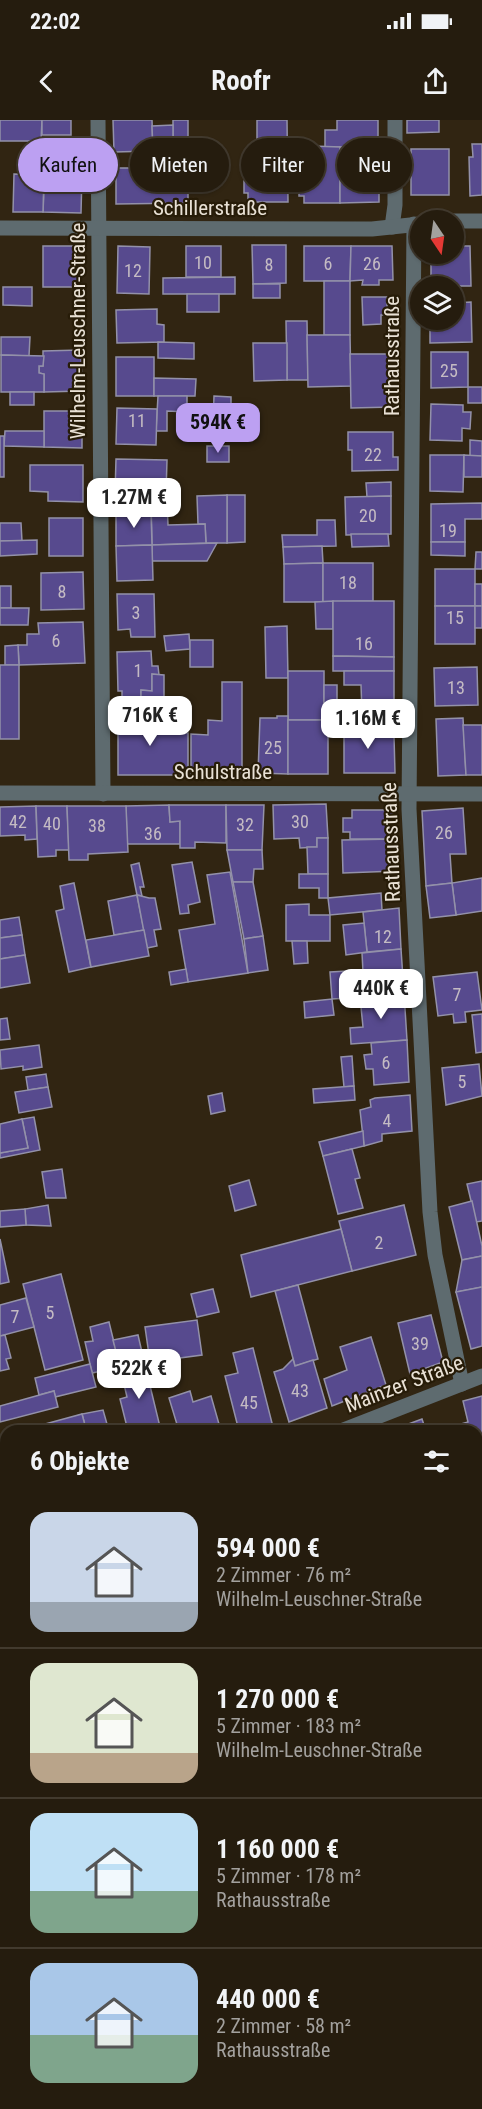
<!DOCTYPE html>
<html lang="de">
<meta charset="utf-8">
<style>
:root{--surface:#251c0e;--page:#2d2517;--text:#f1f3f6;--muted:#a3a19e;--line:#423a2e;--accent:#bca0f2}
body{margin:0;font-family:"Roboto Condensed",sans-serif;background:var(--page);color:var(--text);height:100vh;display:flex;flex-direction:column;font-size:22px;white-space:nowrap}
*{box-sizing:border-box;margin:0}
p{font-size:20px;color:var(--muted)}
.icon{flex:none;width:33px;height:33px;fill:none;stroke:currentColor;stroke-width:2;stroke-linecap:round;stroke-linejoin:round}
.map{position:relative;flex:1;overflow:hidden}
.drawer{position:absolute;left:0px;top:1305px;width:483px;height:684px;display:flex;flex-direction:column;background:var(--surface);border-radius:18px 18px 0 0;box-shadow:0 2px 4px #0004,0 0 0 2px var(--line)}
.drawer>*{flex:none}
.guide{position:absolute;left:18px;top:18px;width:447px;height:54px;display:flex;gap:12px}
.needle{width:39px;rotate:167deg}
.controls{position:absolute;left:410px;top:90px;display:grid;gap:12px}
.controls a{display:grid;place-items:center;width:54px;height:54px;border-radius:50%;background:var(--surface);box-shadow:0 2px 4px #0004,0 0 0 2px var(--line);font-size:30px}
.price{position:absolute;translate:-50% -51px;padding:0 14px;border-radius:12px;background:#fff;color:#222;font-size:20px;line-height:39px;filter:drop-shadow(0 2px 3px #0008)}
.price::after{content:'';position:absolute;left:50%;top:36px;width:18px;height:14px;margin-left:-9px;background:inherit;clip-path:polygon(0 0,100% 0,50% 100%)}
.price.active{background:var(--accent);color:#111}
ul{padding:0;list-style:none}
li{display:flex;align-items:center;gap:18px;height:150px;padding:0 30px}
li+li{border-top:2px solid var(--line)}
li span{display:grid;place-items:center;flex:none;width:168px;height:120px;border-radius:18px;color:#555}
li>.icon{margin-inline-start:auto}
span .icon{width:72px;height:72px;fill:#fffc;stroke-width:1}
li b{font-size:26px}
h2{display:flex;justify-content:space-between;align-items:center;height:72px;padding:0 30px;font-size:26px}
.tag{padding:0 21px;border-radius:27px;background:var(--surface);box-shadow:0 2px 4px #0004,0 0 0 2px var(--line);font-size:21px;line-height:54px}
.tag.active{background:var(--accent);color:#111}
.status{display:flex;justify-content:space-between;align-items:center;height:42px;padding:0 30px;background:var(--surface);direction:ltr}
.status svg{height:16px;fill:currentColor}
header{display:flex;justify-content:space-between;align-items:center;height:78px;padding:0 30px;background:var(--surface);font-size:27px;font-weight:700}
.map>svg:first-child{display:block}
</style>
<div class="status"><b>22:02</b><svg viewBox="0 0 49 12"><path d="M0 12V9h3v3zM5 12V6h3v6zM10 12V3h3v9zM15 12V0h3v12zM26 1h20v11H26zM47 4h2v5h-2z"/></svg></div>
<header><svg class="icon" aria-label="back" viewBox="0 0 24 24"><path d="M15 5l-7 7 7 7"/></svg>Roofr<svg class="icon" aria-label="share" viewBox="0 0 24 24"><path d="M12 15V3M7 8l5-5 5 5M5 13v7h14v-7"/></svg></header>
<div class="map">
<svg width="482" height="1989" viewBox="0 0 482 1989">
<rect width="100%" height="100%" fill="#312512"/>
<g fill="#574a8e" stroke="#9391a9" stroke-width="1.5">
<path d="M0,0h42l-1,21h-41z"/>
<rect x="42" y="0" width="29" height="15"/>
<path d="M113,0h39l1,31 -39,1z"/>
<rect x="173" y="0" width="15" height="32"/>
<path d="M257,0h30l1,82h-40v-9h-4v-12h4v-23l3,-5 6,-3z"/>
<path d="M337,0h41v27h-53v-17h12z"/>
<path d="M407,0h32v12l-32,1z"/>
<path d="M173,5v27l-20,-1 -1,-25z"/>
<path d="M472,24h10v51l-12,1 -1,-39h4z"/>
<path d="M312,26l28,1v56h-36v-7h-5v-17h7v-11h6z"/>
<path d="M411,29h38v46h-38v-19h-6v-21h6z"/>
<path d="M340,41h28v8l11,-1v34l-39,1z"/>
<path d="M45,47l24,1v7h13l-1,38 -38,-1z"/>
<path d="M116,48h49v18h23v17l-72,1z"/>
<path d="M14,54l30,1 -1,37h-30z"/>
<path d="M252,125h34v38l-33,1z"/>
<rect x="43" y="126" width="38" height="41"/>
<path d="M118,126l32,1 -1,47 -32,-1z"/>
<rect x="186" y="126" width="35" height="31"/>
<path d="M304,126h47l-1,35h-46z"/>
<path d="M351,126h41l1,34h-14v5h-17l1,-5 -13,1z"/>
<path d="M453,126h17l1,40h-40v-32h22z"/>
<path d="M235,157v17h-72v-16z"/>
<rect x="324" y="161" width="26" height="54"/>
<rect x="253" y="164" width="27" height="14"/>
<path d="M3,167h29v19l-29,-1z"/>
<rect x="187" y="174" width="32" height="18"/>
<path d="M362,177h25v18h-6v9l-18,1z"/>
<path d="M471,182l1,40 -42,1v-23h23v-17z"/>
<path d="M157,189v15l7,1v17l-47,1 -1,-33z"/>
<path d="M286,201h21l1,59h-21z"/>
<path d="M307,215h43l1,51 -43,1z"/>
<path d="M1,217h29l-1,19 -28,-1z"/>
<path d="M158,222l36,1v16l-36,-1z"/>
<path d="M253,223h34v37l-33,1z"/>
<path d="M81,230l1,41 -38,1v-18l-5,-1v-7h4v-15z"/>
<path d="M431,232h37v35l-37,1z"/>
<path d="M350,234h42l1,53 -42,1z"/>
<path d="M1,235l43,1 -1,10h-4v7l5,1v18h-43z"/>
<rect x="116" y="237" width="38" height="39"/>
<path d="M154,258l42,1 -1,17h-41z"/>
<rect x="468" y="267" width="14" height="16"/>
<rect x="10" y="272" width="24" height="13"/>
<path d="M158,276h29v16l-20,-1v20h-11z"/>
<path d="M214,276l17,1v27l-18,-1z"/>
<path d="M431,284l32,1v7h8l-1,17 -8,-1v13l-32,-1z"/>
<path d="M117,288l40,1 -1,36 -40,-1z"/>
<path d="M44,291h38v37l-38,-1z"/>
<path d="M5,311h39v16l-40,-1z"/>
<path d="M348,312h45v25h5v13l-46,1v-21h-4z"/>
<rect x="0" y="316" width="4" height="41"/>
<path d="M470,320l12,1v15h-12z"/>
<rect x="207" y="326" width="22" height="16"/>
<path d="M430,335h34l-1,37 -33,-1z"/>
<path d="M464,335l18,1v21h-18z"/>
<path d="M116,339l51,1 -1,34 -51,-1z"/>
<path d="M30,345h53v37l-35,-1v-9l-18,-1z"/>
<path d="M391,362v14l-24,1 -1,-14z"/>
<path d="M227,375h18v47l-18,1z"/>
<path d="M227,375v48h-21l-1,-19h-7l-1,-28z"/>
<path d="M391,376v38l-45,1 -1,-38z"/>
<path d="M151,380h16l1,25 37,-1 1,19 -54,2z"/>
<path d="M482,383v16h-17v23h-34v-38z"/>
<path d="M116,391l35,1 1,33 -36,1z"/>
<rect x="49" y="398" width="34" height="38"/>
<path d="M317,400h18l1,26 -53,1 -1,-12h35z"/>
<path d="M0,403h21l1,18h-22z"/>
<path d="M351,414h37l1,12 -37,1z"/>
<path d="M37,420v14l-37,2v-15z"/>
<path d="M431,422h34v14l-34,-1z"/>
<path d="M217,423l-10,18h-55v-16z"/>
<path d="M152,425l1,35 -36,1 -1,-35z"/>
<path d="M322,426l1,17 -39,1 -1,-17z"/>
<path d="M476,432h6v17h-7z"/>
<path d="M323,443v39h-39v-38z"/>
<path d="M323,443h50v38l-50,1z"/>
<rect x="435" y="449" width="40" height="37"/>
<path d="M83,452l1,37 -43,1v-37z"/>
<rect x="475" y="464" width="7" height="22"/>
<rect x="0" y="466" width="11" height="22"/>
<path d="M117,474h37l1,43h-24l-1,-8 -12,1z"/>
<path d="M333,481v28h-17l-1,-27z"/>
<path d="M333,481h61v56l-61,-1z"/>
<rect x="435" y="486" width="40" height="38"/>
<rect x="475" y="486" width="7" height="22"/>
<path d="M0,488h29l-1,17h-28z"/>
<path d="M83,502l2,41 -66,2 -1,-20h9v-11h12l-1,-11z"/>
<path d="M287,506l1,52h-22l-1,-51z"/>
<path d="M189,514l1,15 -24,2 -2,-15z"/>
<rect x="190" y="520" width="23" height="27"/>
<path d="M18,525l1,20h-14v-19z"/>
<path d="M151,531l1,15h6l1,9 -7,-1v17l-11,-1v7h-19v-6h-4l-1,-39z"/>
<path d="M333,536l61,1v14h-61z"/>
<rect x="0" y="545" width="19" height="74"/>
<path d="M477,547l1,38 -43,1 -1,-38z"/>
<rect x="288" y="551" width="36" height="49"/>
<path d="M344,551h50v65h-24v-24h-8l-1,-27h-17z"/>
<path d="M152,554l12,1v38h-9v12h-7v-28h-7v-7l11,1z"/>
<path d="M222,562h20v92h-51v-40l17,1v-15l14,1z"/>
<rect x="324" y="565" width="13" height="26"/>
<path d="M141,577h7v14l-23,-1v-7h15z"/>
<path d="M125,590l23,1v14h32v8h8v42h-70v-64z"/>
<path d="M362,592h8v24h24l1,37h-51v-35z"/>
<path d="M277,596h11v58l-30,-1 2,-55h17z"/>
<path d="M463,598l3,57 -28,1 -2,-57z"/>
<rect x="288" y="600" width="40" height="54"/>
<path d="M463,605h19v50h-16z"/>
<path d="M326,684l2,34h-11v9l-17,1 -1,-10 -25,1 -1,-34z"/>
<path d="M169,685l1,17 10,-1v23h-53l-1,-38z"/>
<path d="M169,685h57v38l-31,-1v6h-15v-27l-10,1z"/>
<path d="M226,685h38l-2,45h-35z"/>
<path d="M36,686l1,33 -12,1v-5l-25,1v-29z"/>
<path d="M36,686h31l2,44h-13v6l-18,1z"/>
<path d="M67,686h59l2,46 -40,2v6h-19z"/>
<path d="M463,688l3,46h-16l2,29 -26,3 -4,-75z"/>
<path d="M352,690h41l2,29h-45v-7h-7v-14h9z"/>
<path d="M317,718h11v36h-20l-1,-27h10z"/>
<path d="M395,719l2,32 -54,2 -1,-33z"/>
<path d="M227,730h35l1,19h-9l-1,13h-20z"/>
<path d="M192,742l8,40 -12,3 1,8 -9,1 -8,-49z"/>
<path d="M139,743l5,24h-4l2,9 -5,-1 -6,-30z"/>
<path d="M230,752l18,101 -60,9 -9,-52 36,-6 -8,-49z"/>
<path d="M299,754h29v24h-9v-10h-20z"/>
<path d="M482,758v33l-26,4 -4,-32z"/>
<path d="M233,762h20l10,54 -19,3z"/>
<path d="M74,763l17,84 -22,5 -13,-61 8,-2 -4,-23z"/>
<path d="M452,763l4,32 -26,3 -4,-32z"/>
<path d="M381,773l1,17 -52,5 -2,-17z"/>
<path d="M137,775l7,35 -30,5 -6,-34z"/>
<path d="M137,775l12,3h6l6,31 -7,1 3,16 -10,2z"/>
<path d="M309,784v11h21v26h-44v-36z"/>
<path d="M399,788l2,41 -34,3 -4,-40z"/>
<path d="M19,797l3,18 -22,3v-18z"/>
<path d="M364,803l3,29 -21,3 -3,-30z"/>
<path d="M144,810l5,26 -58,11 -5,-27z"/>
<path d="M22,815l3,20 -25,4v-21z"/>
<path d="M263,816l5,34 -20,3 -4,-34z"/>
<path d="M292,821h15l1,22 -14,1z"/>
<path d="M401,829l3,44 -44,4 -2,-25h5l-1,-19z"/>
<path d="M25,835l5,28 -30,5v-29z"/>
<path d="M186,849l2,13 -17,3 -2,-13z"/>
<path d="M347,851l2,27 -17,1 -2,-27z"/>
<path d="M477,852l5,38 -17,2 1,10 -12,1 -1,-9 -15,2 -5,-39z"/>
<path d="M404,873l3,47 -56,4 -1,-16 13,-1 -3,-30z"/>
<path d="M332,879l2,16 -29,3 -1,-16z"/>
<path d="M482,894v38l-6,1 -4,-38z"/>
<path d="M7,898l3,21 -10,1v-21z"/>
<path d="M407,920l2,42 -35,3 -1,-16h-7l-2,-14 8,-1 -1,-11z"/>
<path d="M39,925l3,22 -19,3v-4l-22,3 -1,-19z"/>
<path d="M352,936l2,30 -10,1 -3,-30z"/>
<path d="M479,944l3,32 -36,9 -4,-37z"/>
<path d="M46,954l2,13 -20,3 -2,-13z"/>
<path d="M354,966l1,14 -41,3 -1,-14z"/>
<path d="M48,967l4,20 -33,6 -4,-21z"/>
<path d="M222,973l3,18 -14,3 -3,-18z"/>
<path d="M410,975l2,36 -30,3v7l-18,5 -4,-36 11,-3 -1,-7 5,-2z"/>
<path d="M34,997l6,33 -40,8v-5l28,-5 -6,-29z"/>
<path d="M22,999l6,29 -28,5v-29z"/>
<path d="M363,1011l1,15 -41,10 -4,-14z"/>
<path d="M352,1029l8,29 -5,1 8,29 -25,6 -15,-58z"/>
<path d="M62,1049l4,29h-20l-4,-26z"/>
<path d="M249,1060l7,25 -21,6 -6,-25z"/>
<path d="M482,1061v40l-6,1 -9,-38z"/>
<path d="M472,1081l10,45v10l-20,4 -13,-53z"/>
<path d="M48,1085l3,21 -25,-1 -1,-16z"/>
<path d="M404,1085l12,50 -64,16 -13,-50z"/>
<path d="M25,1089l1,16 -26,2v-16z"/>
<path d="M341,1109l11,42 -101,26 -10,-42z"/>
<path d="M0,1119l9,43 -9,2z"/>
<path d="M482,1136v31l-26,5 6,-32z"/>
<path d="M61,1154l22,86 -38,10 -22,-86z"/>
<path d="M298,1165l20,74 -23,7 -20,-75z"/>
<path d="M482,1167v59l-11,3 -15,-57z"/>
<path d="M213,1169l6,23 -22,5 -6,-23z"/>
<path d="M26,1178l8,29 -34,9v-31z"/>
<path d="M431,1195l12,47 -33,12 -12,-51z"/>
<path d="M197,1200l5,35 -52,7 -5,-35z"/>
<path d="M109,1202l11,45 -28,6 -7,-31 8,-1 -3,-14z"/>
<path d="M5,1215l6,23 -5,1 3,10 -9,2v-35z"/>
<path d="M138,1215l6,26 -24,6 -7,-27z"/>
<path d="M371,1217l15,48 -54,21 -8,-27 23,-9 -7,-23z"/>
<path d="M253,1228l20,79 -11,4h-23l-14,-55 13,-3 -5,-20z"/>
<path d="M293,1239l2,7 18,-6 14,48 -38,14 -15,-50 9,-3z"/>
<path d="M144,1241l17,70h-33l-8,-32 7,-2 -7,-30z"/>
<path d="M90,1244l6,23 -41,10 -1,-6 -15,4 -4,-17z"/>
<path d="M54,1271l4,16 -58,15v-16z"/>
<path d="M190,1271l3,11 18,-6 10,35h-42l-10,-33z"/>
<path d="M482,1276v41l-5,2v-8h-14l-2,-7 7,-2 -5,-21z"/>
<path d="M103,1290l6,21h-30l7,-2 -4,-15z"/>
<path d="M82,1294l4,15 -9,2h-42l-1,-4z"/>
<path d="M422,1299l4,12h-33l-1,-1z"/>
<path d="M477,1427l5,22v26l-5,2z"/>
<path d="M482,1497v54h-5v-53z"/>
<path d="M477,1681l5,15v19l-5,2z"/>
<path d="M482,1715v56l-5,1v-55z"/>
<path d="M478,1800h4v40l-1,-10h-4z"/>
<path d="M482,1871v58h-1l-4,-12v-44z"/>
<path d="M52,1983h31l2,6h-43l-1,-4z"/>
<path d="M343,1983h67l2,6h-67z"/>
</g>
<g fill="none" stroke-linecap="round" stroke-linejoin="round">
<path stroke="#5e6b6f" stroke-width="14" d="M439,1983l1,6"/>
<g stroke="#5e6b6f" stroke-width="15">
<path d="M98,0l5,674"/>
<path d="M453,101h29"/>
<path d="M414,104l-5,585 21,403 5,43 27,129"/>
<path d="M392,107l3,-22v-85"/>
<path d="M0,108l372,1 48,-5"/>
<path d="M0,673l482,1"/>
<path d="M341,1311l141,-55"/>
<path d="M0,1439l6,-2"/>
<path d="M0,1574l6,27"/>
<path d="M0,1836h6"/>
<path d="M477,1857l5,1"/>
<path d="M96,1983l1,6"/>
</g>
</g>
<g text-anchor="middle" dominant-baseline="central" stroke-width="4.5" stroke-linejoin="round" paint-order="stroke">
<g font-size="18" fill="#c4bbc3">
<text x="203" y="142">10</text>
<text x="328" y="143">6</text>
<text x="372" y="143">26</text>
<text x="269" y="144">8</text>
<text x="133" y="150">12</text>
<text x="449" y="250">25</text>
<text x="137" y="300">11</text>
<text x="373" y="334">22</text>
<text x="368" y="395">20</text>
<text x="448" y="410">19</text>
<text x="348" y="462">18</text>
<text x="62" y="471">8</text>
<text x="136" y="492">3</text>
<text x="455" y="497">15</text>
<text x="56" y="520">6</text>
<text x="364" y="523">16</text>
<text x="138" y="550">1</text>
<text x="456" y="567">13</text>
<text x="273" y="627">25</text>
<text x="18" y="701">42</text>
<text x="300" y="701">30</text>
<text x="52" y="703">40</text>
<text x="245" y="704">32</text>
<text x="97" y="705">38</text>
<text x="444" y="712">26</text>
<text x="153" y="713">36</text>
<text x="383" y="816">12</text>
<text x="457" y="874">7</text>
<text x="386" y="942">6</text>
<text x="462" y="961">5</text>
<text x="387" y="1000">4</text>
<text x="379" y="1122">2</text>
<text x="50" y="1192">5</text>
<text x="15" y="1196">7</text>
<text x="420" y="1223">39</text>
<text x="300" y="1270">43</text>
<text x="249" y="1282">45</text>
</g>
<g font-size="21" fill="#e9e1d5" stroke="#271c08">
<text x="210" y="88">Schillerstraße</text>
<text transform="translate(78 211) rotate(-90)">Wilhelm-Leuschner-Straße</text>
<text transform="translate(392 236) rotate(-90)">Rathausstraße</text>
<text x="223" y="652">Schulstraße</text>
<text transform="translate(391 722) rotate(-92)">Rathausstraße</text>
<text transform="translate(404 1264) rotate(-21)">Mainzer Straße</text>
</g>
</g>
</svg>
<div class="controls">
<a><svg class="needle" viewBox="-14 -14 28 28"><path d="M0-13l5 13h-10z" fill="#e53935"/><path d="M0 13l5-13h-10z" fill="#a3a19e"/></svg></a>
<a><svg class="icon" aria-label="layers" viewBox="0 0 24 24"><path d="M12 4l9 5-9 5-9-5zM3 14l9 5 9-5"/></svg></a>
</div>
<b class="price active" style="left:218px;top:334px">594K €</b>
<b class="price" style="left:134px;top:409px">1.27M €</b>
<b class="price" style="left:150px;top:627px">716K €</b>
<b class="price" style="left:368px;top:630px">1.16M €</b>
<b class="price" style="left:381px;top:900px">440K €</b>
<b class="price" style="left:139px;top:1280px">522K €</b>
<div class="guide">
<a class="tag active">Kaufen</a>
<a class="tag">Mieten</a>
<a class="tag">Filter</a>
<a class="tag">Neu</a>
</div>
<section class="drawer">
<h2>6 Objekte<svg class="icon" aria-label="filters" viewBox="0 0 24 24"><path d="M4 7h16M4 17h16"/><circle cx="9" cy="7" r="2"/><circle cx="15" cy="17" r="2"/></svg></h2>
<ul>
<li><span style="background:linear-gradient(#c9d6e8 75%,#9aa5b1 0)"><svg class="icon" aria-label="home" viewBox="0 0 24 24"><path d="M3 11l9-7 9 7M6 9v11h12V9"/></svg></span><div><b>594 000 €</b><p>2 Zimmer · 76 m²</p><p>Wilhelm-Leuschner-Straße</p></div></li>
<li><span style="background:linear-gradient(#dfe7d0 75%,#b9a48a 0)"><svg class="icon" aria-label="home" viewBox="0 0 24 24"><path d="M3 11l9-7 9 7M6 9v11h12V9"/></svg></span><div><b>1 270 000 €</b><p>5 Zimmer · 183 m²</p><p>Wilhelm-Leuschner-Straße</p></div></li>
<li><span style="background:linear-gradient(#bfe0f5 65%,#7fa58c 0)"><svg class="icon" aria-label="home" viewBox="0 0 24 24"><path d="M3 11l9-7 9 7M6 9v11h12V9"/></svg></span><div><b>1 160 000 €</b><p>5 Zimmer · 178 m²</p><p>Rathausstraße</p></div></li>
<li><span style="background:linear-gradient(#a9c7e8 60%,#7fa58c 0)"><svg class="icon" aria-label="home" viewBox="0 0 24 24"><path d="M3 11l9-7 9 7M6 9v11h12V9"/></svg></span><div><b>440 000 €</b><p>2 Zimmer · 58 m²</p><p>Rathausstraße</p></div></li>
</ul>
</section>
</div>
